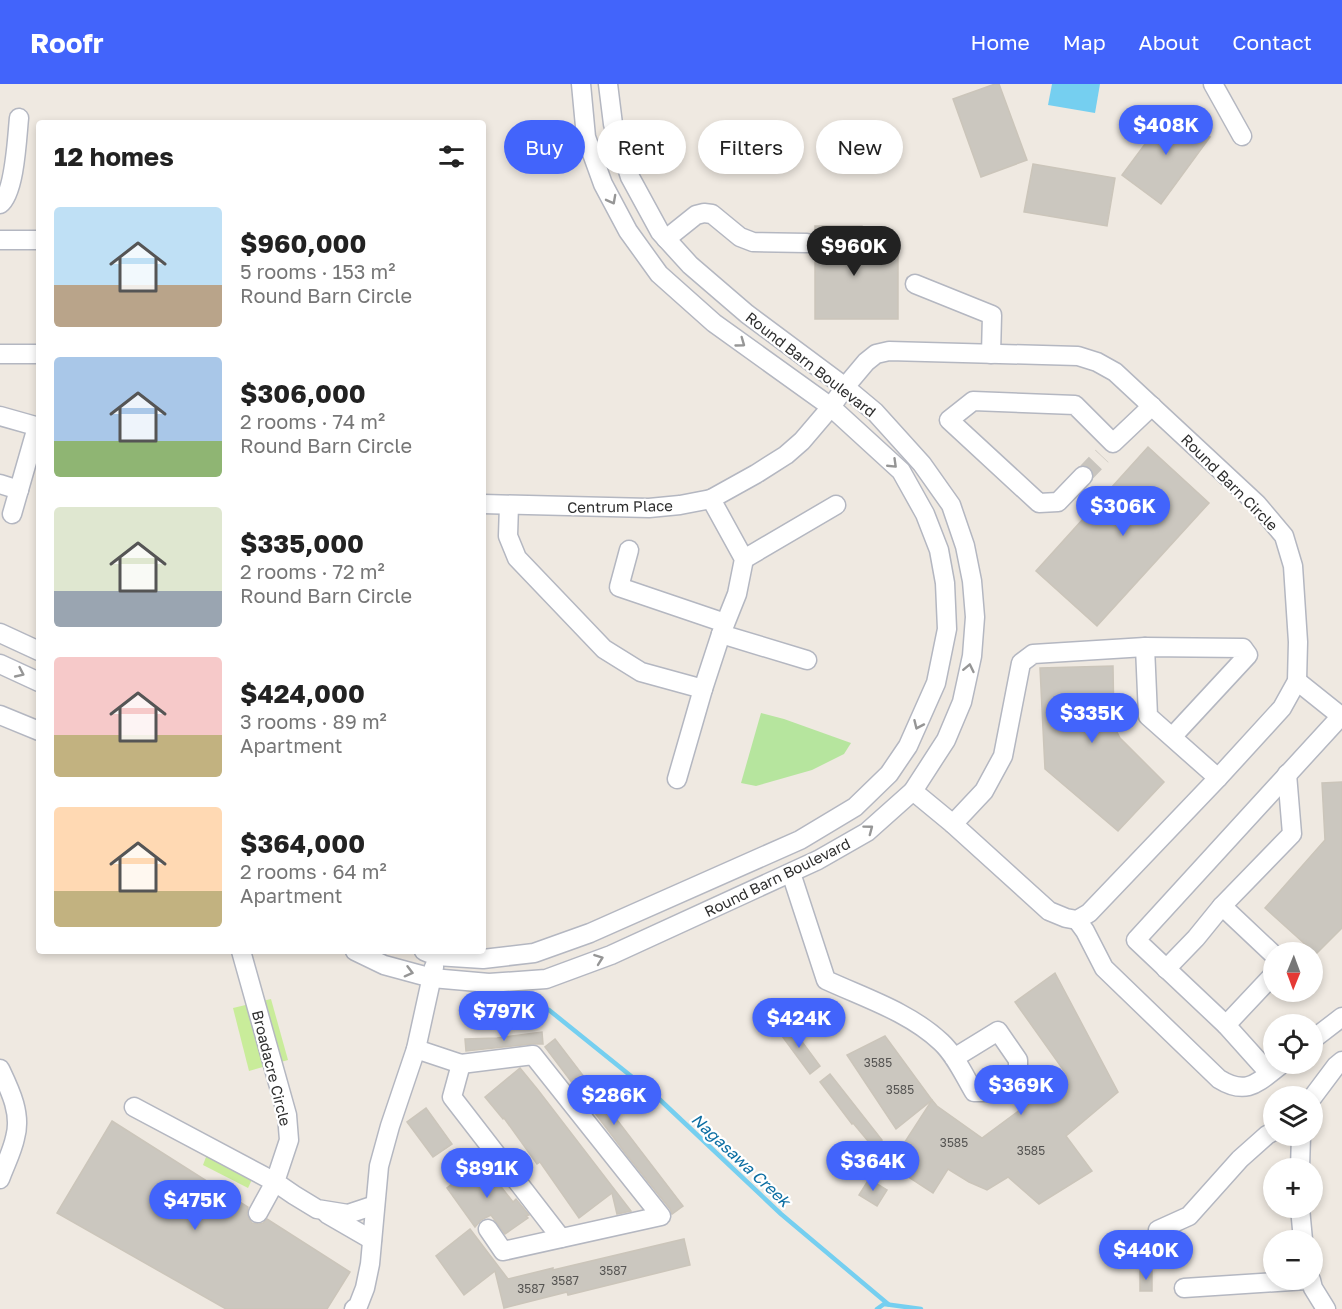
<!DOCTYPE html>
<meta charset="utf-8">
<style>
:root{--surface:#fff;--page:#f2f2f2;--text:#222;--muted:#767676;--accent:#4264fb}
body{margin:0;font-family:"Golos Text",sans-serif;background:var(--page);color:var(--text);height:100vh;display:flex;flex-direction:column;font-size:22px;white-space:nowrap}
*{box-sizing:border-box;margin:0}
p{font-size:20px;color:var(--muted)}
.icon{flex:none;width:33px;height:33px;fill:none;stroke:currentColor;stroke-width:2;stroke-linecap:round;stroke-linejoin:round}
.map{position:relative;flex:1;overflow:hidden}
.panel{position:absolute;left:36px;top:36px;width:450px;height:834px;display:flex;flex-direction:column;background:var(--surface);border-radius:6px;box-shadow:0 3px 9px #0003}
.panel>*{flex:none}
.top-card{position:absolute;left:504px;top:36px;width:570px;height:54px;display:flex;gap:12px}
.needle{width:39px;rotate:181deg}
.fabs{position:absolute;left:1263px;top:858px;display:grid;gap:12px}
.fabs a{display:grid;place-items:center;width:60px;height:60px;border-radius:50%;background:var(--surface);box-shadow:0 3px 9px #0003;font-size:30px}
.price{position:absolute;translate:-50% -51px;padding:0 14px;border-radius:21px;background:var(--accent);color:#fff;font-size:20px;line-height:39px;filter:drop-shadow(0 2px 3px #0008)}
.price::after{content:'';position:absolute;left:50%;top:36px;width:18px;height:14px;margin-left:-9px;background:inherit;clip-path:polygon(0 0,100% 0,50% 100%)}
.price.on{background:#222;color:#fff}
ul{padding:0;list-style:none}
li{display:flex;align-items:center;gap:18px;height:150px;padding:0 18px}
li span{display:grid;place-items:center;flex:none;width:168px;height:120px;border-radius:6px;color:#555}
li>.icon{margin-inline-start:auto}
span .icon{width:72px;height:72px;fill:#fffc;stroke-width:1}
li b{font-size:26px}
h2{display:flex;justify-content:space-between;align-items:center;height:72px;padding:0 18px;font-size:26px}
.chip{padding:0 21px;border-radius:27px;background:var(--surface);box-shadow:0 3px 9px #0003;font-size:21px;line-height:54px}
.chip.on{background:var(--accent);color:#fff}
header{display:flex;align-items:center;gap:36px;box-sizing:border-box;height:84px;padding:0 30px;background:var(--accent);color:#fff}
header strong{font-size:28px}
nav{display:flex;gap:33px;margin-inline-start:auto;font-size:21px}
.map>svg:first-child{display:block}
</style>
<header>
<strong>Roofr</strong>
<nav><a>Home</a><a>Map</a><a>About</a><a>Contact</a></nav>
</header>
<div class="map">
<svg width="1342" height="1225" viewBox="0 0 1342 1225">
<rect width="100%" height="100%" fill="#efe9e1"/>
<path fill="#b6e59e" d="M761,629l23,6 67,24 -7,11 -32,16 -56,16 -15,-3z"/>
<g fill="#c9ec9a">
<path d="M271,915l17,61 -39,11 -16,-63z"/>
<path d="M209,1065l47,22 -8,17 -45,-23z"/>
</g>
<path fill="#75cff0" d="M1052,0h48l-5,29 -47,-8z"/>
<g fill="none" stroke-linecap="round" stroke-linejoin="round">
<g stroke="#75cff0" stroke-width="4.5">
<path d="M549,926l108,87 124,117 107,90"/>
<path d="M877,1225l7,-5 37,5"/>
</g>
</g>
<g fill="#cbc7bf" stroke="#cbc5ba" stroke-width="1.5">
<path d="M995,0h4l28,76 -46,17 -28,-78z"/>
<path d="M1171,25l39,28 -49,67 -39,-29z"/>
<path d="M1033,80l82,14 -8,48 -83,-14z"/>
<path d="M815,142h47v21h36v72h-83v-69l3,-7 -3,-7z"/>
<path d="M1148,363l61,56 -112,123 -61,-55z"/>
<path d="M1113,582l1,60 6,12 44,44 -46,49 -73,-62 -5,-101z"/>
<path d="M1342,698v146l-26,26 -51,-46 60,-68 -3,-57z"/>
<path d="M1055,889l63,119 -52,44 26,35 -53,33 -31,-27 -21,13 -18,-8 -21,-13 -15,24 -43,-28 42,-65 5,6 45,32 85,-63 -52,-73z"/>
<path d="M789,940l31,42 -10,8 -31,-42z"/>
<path d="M542,948l1,12h-11l-66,7 -1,-12 32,-1z"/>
<path d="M885,952l47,64 -36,29 -49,-74z"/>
<path d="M555,955l128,167 -11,8 -2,-5 -44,-55 -81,-107z"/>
<path d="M520,984l18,22 93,121 -14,3 -5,-21 -33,25 -39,-56 -3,2 -33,-46 -1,1 -18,-22z"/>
<path d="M830,990l52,66 -9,7 -20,-24 -1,1 -32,-42z"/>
<path d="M426,1024l26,36 -19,13 -26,-35z"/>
<path d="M112,1037l136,86 -1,7 2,5 3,4 7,1 4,-1 4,-4 83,53 -23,37h-101l-169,-96z"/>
<path d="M481,1077l32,41 3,-3 13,16 -3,1 2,2 -23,16 -14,-19 -10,5 -6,7 -28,-39z"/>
<path d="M869,1095l18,11 -10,16 -18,-11z"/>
<path d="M470,1145l38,50 45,-11v2l131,-31 6,26 -122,30 -1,-3 -63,16 -9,-37 -31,24 -28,-39z"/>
<rect x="1140" y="1187" width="12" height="20"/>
</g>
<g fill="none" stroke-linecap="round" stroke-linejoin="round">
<path stroke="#c8c4bd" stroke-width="18" stroke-dasharray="18 9" stroke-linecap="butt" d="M1083,392l19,-20"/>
<g stroke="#b4b7c1" stroke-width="21">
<g id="minor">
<path d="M1213,0l29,52"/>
<path d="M0,120c15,-11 17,-67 19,-86"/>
<path d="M666,155l30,-24 8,-2 8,1 28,23 13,5 54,1"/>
<path d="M0,156h39"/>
<path d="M915,200l77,31 -1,39"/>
<path d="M0,270h39"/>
<path d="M0,332l39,11"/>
<path d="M1083,392l-25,26 -19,1 -90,-83 24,-19 102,4 38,38 39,-37"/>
<path d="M0,400l19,6"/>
<path d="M483,420l166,4 31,-3 31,-6 45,-25 30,-19 16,-14 29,-34 14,-20 21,-25 10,-8 13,-3 189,5 19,6 18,10 142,132 27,32 9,30 5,76 -1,39 -15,27 -64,70 -129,135 -12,7 -11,-2 -17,-7 -96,-87 -40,-33"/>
<path d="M509,421l-1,31 9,22 87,91 37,23 62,17 18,-55 16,-40 7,-35 -33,-60"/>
<path d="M12,430l25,-87"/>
<path d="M629,466l-10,37 106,36"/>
<path d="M744,475l92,-54"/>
<path d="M0,549l39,18"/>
<path d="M721,550l86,26"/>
<path d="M0,580l39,18"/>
<path d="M1297,597l45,36"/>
<path d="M0,631l39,16"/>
<path d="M1172,653l76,-82 -5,-7 -98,-1 3,69 70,62"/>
<path d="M677,695l26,-90"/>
<path d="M953,740l31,-33 19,-35 18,-93 12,-9 112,-7"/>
<path d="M791,789l35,107c39,18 83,32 115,62 14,13 23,33 33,50h19l25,-19v-13l-20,-29 -44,27"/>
<path d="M1077,836l8,11 19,37 115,111c29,18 40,2 63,-15"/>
<path d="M241,867l46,164 2,25 -14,42 19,13 23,14 31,5 27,-9"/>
<path d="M355,867l29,14 48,13 57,5 57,-4 65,-24 207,-95 49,-28 46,-41 33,-51 16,-38 10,-46 3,-39 -3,-36 -7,-35 -14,-41 -29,-41 -47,-52 -30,-25 -98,-73 -57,-49 -30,-33 -30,-55 -17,-53 -5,-40"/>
<path d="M424,867l12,5 47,3 51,-6 56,-20 210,-93 55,-33 34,-33 19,-28 28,-63 11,-54 -2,-46 -6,-33 -14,-36 -24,-43 -70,-64 -117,-84 -55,-49 -31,-43 -25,-47 -17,-47 -5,-53"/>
<path d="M1274,871l-52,-49 70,-72 -5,-60"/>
<path d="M1166,885l30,-31 26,-32"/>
<path d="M1226,941l48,-51"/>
<path d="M1312,956l30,-23"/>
<path d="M416,965l45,15 72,-9 128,161 -158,35 -15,-22"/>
<path d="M461,980l-9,33 109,141"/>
<path d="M0,985c10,21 22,45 15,69 -3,14 -10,27 -15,41"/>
<path d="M1269,989l-43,-48 -90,-85 205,-224"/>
<path d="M1312,1014l24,-32 6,-5"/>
<path d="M134,1023l141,75 -17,31"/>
<path d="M1300,1084l1,-32"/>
<path d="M1300,1124l3,32"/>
<path d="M327,1130l45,26"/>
<path d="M1158,1146l31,-14 51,-57 27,-24 7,-4"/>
<path d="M1311,1196l2,8 13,21"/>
<path d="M1184,1204l123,-8"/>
<path d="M354,1225l4,-3 7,-18 5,-24 9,-98 11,-40 26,-77 18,-82"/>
</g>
</g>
<use href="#minor" stroke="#fff" stroke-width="18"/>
</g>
<defs><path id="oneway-chevron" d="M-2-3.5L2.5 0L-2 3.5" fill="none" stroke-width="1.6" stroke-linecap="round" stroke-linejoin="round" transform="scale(1.5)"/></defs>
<g stroke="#969696">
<use href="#oneway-chevron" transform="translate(612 116) rotate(62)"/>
<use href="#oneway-chevron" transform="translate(741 259) rotate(36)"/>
<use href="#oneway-chevron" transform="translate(893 380) rotate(44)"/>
<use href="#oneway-chevron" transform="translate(969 584) rotate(-78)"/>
<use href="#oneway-chevron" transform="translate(20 589) rotate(25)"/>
<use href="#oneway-chevron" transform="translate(918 641) rotate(114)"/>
<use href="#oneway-chevron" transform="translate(869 745) rotate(-37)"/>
<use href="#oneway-chevron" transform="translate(599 875) rotate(-20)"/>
<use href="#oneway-chevron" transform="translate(409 888) rotate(15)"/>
</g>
<g text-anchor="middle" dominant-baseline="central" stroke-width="4.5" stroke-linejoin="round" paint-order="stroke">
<g font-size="12" fill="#555452">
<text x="878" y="978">3585</text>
<text x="900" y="1005">3585</text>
<text x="954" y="1058">3585</text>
<text x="1031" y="1066">3585</text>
<text x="613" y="1186">3587</text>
<text x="565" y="1196">3587</text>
<text x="531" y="1204">3587</text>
</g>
<g font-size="15" fill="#2e2e2e" stroke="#fff">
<text transform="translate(811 280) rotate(38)">Round Barn Boulevard</text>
<text transform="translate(1230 398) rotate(45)">Round Barn Circle</text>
<text transform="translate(620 422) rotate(-1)">Centrum Place</text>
<text transform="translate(777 793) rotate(-26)">Round Barn Boulevard</text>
<text transform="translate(272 984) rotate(76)">Broadacre Circle</text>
</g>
<g font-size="16" font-style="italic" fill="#0d6fa3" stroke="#fff">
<text transform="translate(741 1076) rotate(43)">Nagasawa Creek</text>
</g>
</g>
</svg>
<div class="fabs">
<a><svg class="needle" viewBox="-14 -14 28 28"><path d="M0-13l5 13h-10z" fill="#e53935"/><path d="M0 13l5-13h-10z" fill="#767676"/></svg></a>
<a><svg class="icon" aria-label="locate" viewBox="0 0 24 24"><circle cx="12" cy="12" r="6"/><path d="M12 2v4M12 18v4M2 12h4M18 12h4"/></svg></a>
<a><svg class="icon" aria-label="layers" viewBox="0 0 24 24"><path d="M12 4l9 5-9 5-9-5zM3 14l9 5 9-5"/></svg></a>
<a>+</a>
<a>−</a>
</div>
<b class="price" style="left:1166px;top:72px">$408K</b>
<b class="price on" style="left:854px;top:193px">$960K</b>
<b class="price" style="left:1123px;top:453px">$306K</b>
<b class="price" style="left:1092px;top:660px">$335K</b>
<b class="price" style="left:504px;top:958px">$797K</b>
<b class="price" style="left:799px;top:965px">$424K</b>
<b class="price" style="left:1021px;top:1032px">$369K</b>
<b class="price" style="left:614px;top:1042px">$286K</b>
<b class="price" style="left:873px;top:1108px">$364K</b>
<b class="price" style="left:487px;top:1115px">$891K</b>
<b class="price" style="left:195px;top:1147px">$475K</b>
<b class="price" style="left:1146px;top:1197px">$440K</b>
<div class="top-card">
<a class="chip on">Buy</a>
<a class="chip">Rent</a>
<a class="chip">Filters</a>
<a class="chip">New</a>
</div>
<section class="panel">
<h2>12 homes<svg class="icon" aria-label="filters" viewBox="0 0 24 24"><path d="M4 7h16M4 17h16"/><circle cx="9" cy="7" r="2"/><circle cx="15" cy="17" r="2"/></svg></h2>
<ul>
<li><span style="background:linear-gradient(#bfe0f5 65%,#b9a48a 0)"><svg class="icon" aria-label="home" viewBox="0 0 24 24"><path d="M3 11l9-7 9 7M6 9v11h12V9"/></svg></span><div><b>$960,000</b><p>5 rooms · 153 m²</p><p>Round Barn Circle</p></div></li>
<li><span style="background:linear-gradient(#a9c7e8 70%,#8fb573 0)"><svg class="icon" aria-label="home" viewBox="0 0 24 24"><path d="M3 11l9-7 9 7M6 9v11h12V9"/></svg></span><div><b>$306,000</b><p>2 rooms · 74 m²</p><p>Round Barn Circle</p></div></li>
<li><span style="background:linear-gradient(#dfe7d0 70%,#9aa5b1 0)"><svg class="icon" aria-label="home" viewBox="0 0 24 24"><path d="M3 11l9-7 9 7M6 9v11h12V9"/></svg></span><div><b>$335,000</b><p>2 rooms · 72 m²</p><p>Round Barn Circle</p></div></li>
<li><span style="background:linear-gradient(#f6c9c9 65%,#c2b280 0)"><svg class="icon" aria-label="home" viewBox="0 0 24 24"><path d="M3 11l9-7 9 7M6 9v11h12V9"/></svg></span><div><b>$424,000</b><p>3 rooms · 89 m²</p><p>Apartment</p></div></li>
<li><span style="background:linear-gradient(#ffd9b3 70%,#c2b280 0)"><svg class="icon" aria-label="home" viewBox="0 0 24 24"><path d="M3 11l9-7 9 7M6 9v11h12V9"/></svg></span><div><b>$364,000</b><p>2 rooms · 64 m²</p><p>Apartment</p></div></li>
</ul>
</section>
</div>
